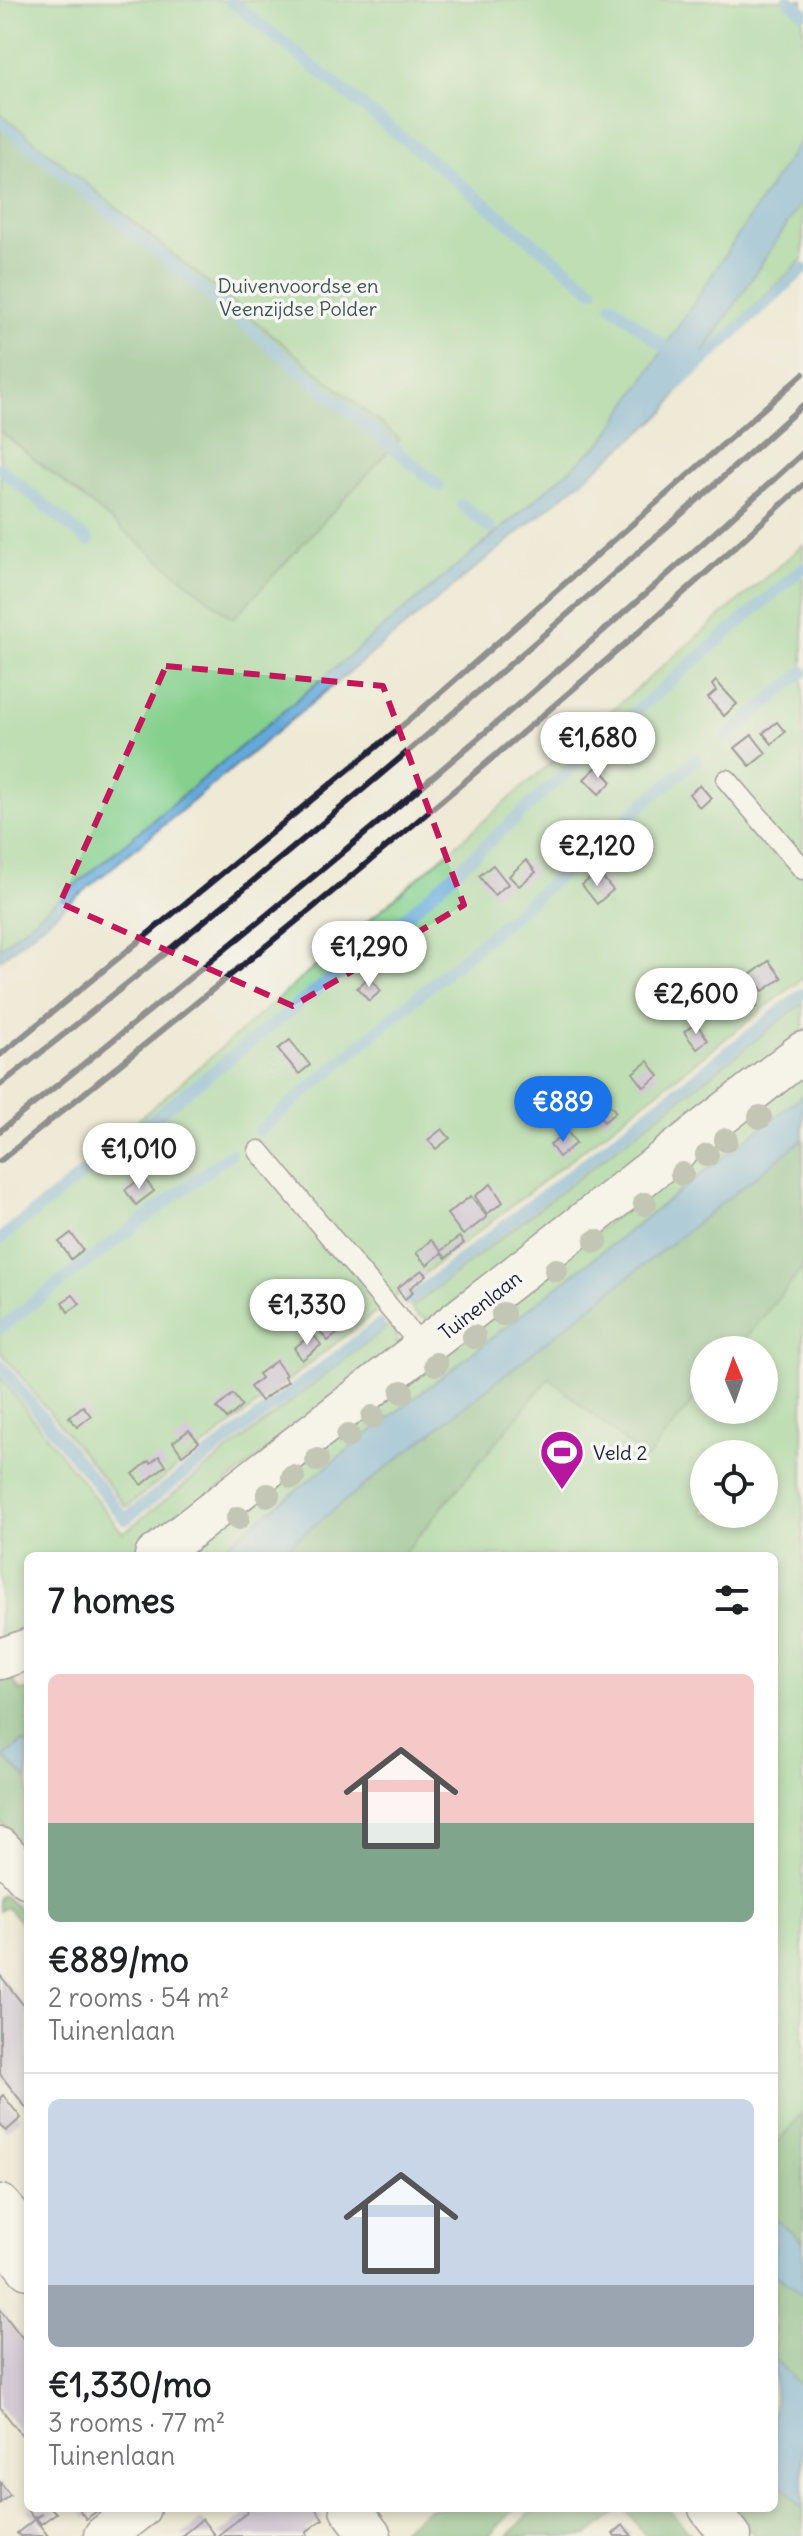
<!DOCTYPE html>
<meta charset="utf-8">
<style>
:root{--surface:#fff;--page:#f6f6f6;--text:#202124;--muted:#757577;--line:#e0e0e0;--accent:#1a73e8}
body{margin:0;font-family:Delius,sans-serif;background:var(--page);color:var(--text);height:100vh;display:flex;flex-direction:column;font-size:30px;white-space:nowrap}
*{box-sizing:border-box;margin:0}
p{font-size:26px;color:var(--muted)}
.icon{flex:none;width:44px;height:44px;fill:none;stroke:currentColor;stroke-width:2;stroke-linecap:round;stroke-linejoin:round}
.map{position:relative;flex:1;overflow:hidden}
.sheet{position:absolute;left:24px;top:1552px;width:754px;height:960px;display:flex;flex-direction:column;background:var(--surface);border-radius:12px;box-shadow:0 4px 12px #0003}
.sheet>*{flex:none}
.needle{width:52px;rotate:358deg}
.tools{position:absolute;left:690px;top:1336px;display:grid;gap:16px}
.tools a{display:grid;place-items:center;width:88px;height:88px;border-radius:50%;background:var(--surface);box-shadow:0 4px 12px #0003;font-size:40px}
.price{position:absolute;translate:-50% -68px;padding:0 18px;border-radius:28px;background:#fff;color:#222;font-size:26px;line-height:52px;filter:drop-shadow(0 2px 4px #0008)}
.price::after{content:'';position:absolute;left:50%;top:48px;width:24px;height:18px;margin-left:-12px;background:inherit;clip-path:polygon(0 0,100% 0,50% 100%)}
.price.selected{background:var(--accent);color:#fff}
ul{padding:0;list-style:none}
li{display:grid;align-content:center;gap:16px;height:424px;padding:0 24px}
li+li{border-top:2px solid var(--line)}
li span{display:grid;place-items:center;height:248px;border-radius:12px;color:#555}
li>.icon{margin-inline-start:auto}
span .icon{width:144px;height:144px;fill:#fffc;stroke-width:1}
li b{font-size:34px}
h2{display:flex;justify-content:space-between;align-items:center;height:96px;padding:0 24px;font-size:34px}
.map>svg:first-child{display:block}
</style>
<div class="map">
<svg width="803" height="2536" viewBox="0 0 803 2536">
<rect width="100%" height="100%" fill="#f6f6f2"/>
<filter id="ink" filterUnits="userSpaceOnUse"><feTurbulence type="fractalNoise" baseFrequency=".0125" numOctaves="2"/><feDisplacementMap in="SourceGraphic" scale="16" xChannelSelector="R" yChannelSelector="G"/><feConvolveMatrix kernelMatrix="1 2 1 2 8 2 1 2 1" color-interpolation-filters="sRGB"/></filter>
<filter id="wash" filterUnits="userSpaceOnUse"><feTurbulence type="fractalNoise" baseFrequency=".006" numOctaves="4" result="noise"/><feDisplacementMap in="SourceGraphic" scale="32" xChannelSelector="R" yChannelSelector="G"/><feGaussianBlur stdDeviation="1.8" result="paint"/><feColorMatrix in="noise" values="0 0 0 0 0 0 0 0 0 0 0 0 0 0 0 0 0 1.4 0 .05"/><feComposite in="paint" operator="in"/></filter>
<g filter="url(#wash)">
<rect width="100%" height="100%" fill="#efead5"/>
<g fill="#86d08d" stroke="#547964" stroke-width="2" fill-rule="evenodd">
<path d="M0,0h803v259l-109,106 26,-42 -92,81 -24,36 -298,258 -306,251z"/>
<path d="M803,545v433l-677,529 -126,-156v-112z"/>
<path d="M803,1003v28l-371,289 -14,-4 -7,-8z"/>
<path d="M803,1070v25l-591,461h-31z"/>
<path d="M803,1139v1103l-29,-24v-662h-499zM704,1350h60v60h-60zM704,1454h60v60h-60z"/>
<path d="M393,1322l6,26 -266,208h-105v77l-28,11v-267l123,156z"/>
</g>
<g fill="#6cb278" stroke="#476a5a" stroke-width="2">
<path d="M0,113l400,326 -167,180 -233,-188z"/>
<path d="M803,1139v129l-67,82h-32v38l-58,71 -97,-81 -147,178h-127z"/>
<path d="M10,1675l10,16 8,-2v56l-6,-3 -18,15 24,23v73l-28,-32v-143z"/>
<path d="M3,1895l25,21v14l-21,-23 -7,4v-14z"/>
<path d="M803,2112v130l-29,-24v-71z"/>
<path d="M774,2273l29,24v92l-29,-30z"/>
<path d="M774,2475l29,35v26h-48l-26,-28h45z"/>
<path d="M430,2508h86l-27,28h-96z"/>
<path d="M535,2508h88l-36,28h-79z"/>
<path d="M624,2508h43l26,28h-47z"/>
</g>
<g fill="#65a9da" stroke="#44668a" stroke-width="2">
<path d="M803,136v64l-138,212 -665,548v-12l506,-423 98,-85z"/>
<path d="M803,1095v44l-528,417h-63z"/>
<path d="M23,1742l5,3v35l-24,-23z"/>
<path d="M774,2218l29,24v55l-29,-24z"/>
<path d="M774,2359l29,30v121l-29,-35z"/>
</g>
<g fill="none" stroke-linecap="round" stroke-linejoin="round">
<g stroke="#65a9da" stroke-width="12">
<path d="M230,0l363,290"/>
<path d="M788,0l15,12"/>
<path d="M0,121l439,365"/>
<path d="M612,305l62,50"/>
<path d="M674,388l129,-119"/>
<path d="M0,468l88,73"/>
<path d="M462,505l28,23"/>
<path d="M727,737l76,-65"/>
<path d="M259,1131l438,-372"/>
<path d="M0,1239l379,-298 220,-198 204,-175"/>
<path d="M408,1301l395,-307"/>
<path d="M0,1328l230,-174"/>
<path d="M0,1365l125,154 254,-194"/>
</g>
</g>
<g id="blocks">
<g fill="#b2a4d5">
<path d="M716,681l21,23 -13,12 -16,-18 8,-7 -4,-6z"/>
<path d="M777,722l8,10 -13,12 -9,-11z"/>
<path d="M752,735l14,18 -16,13 -15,-18z"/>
<path d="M598,766l14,16 -13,12 -15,-15z"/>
<path d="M700,785l11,13 -11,10 -11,-14z"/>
<path d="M526,860l10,12 -17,14 -10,-10z"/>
<path d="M493,865l15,19 -14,11 -15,-19z"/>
<path d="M598,872l15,18 -16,14 -15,-19z"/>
<path d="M769,961l13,17 -19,13 -13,-16z"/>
<path d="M369,977l12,14 -12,10 -12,-13z"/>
<path d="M743,987l13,20 -14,10 -13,-19z"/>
<path d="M696,1023l12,17 -11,9 -13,-17z"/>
<path d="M290,1040l20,25 -11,9 -21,-25z"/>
<path d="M648,1061l11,15 -15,11 -11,-14z"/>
<path d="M603,1096l13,16 -12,10 -13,-17z"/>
<path d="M442,1129l8,9 -14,11 -8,-9z"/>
<path d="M567,1131l9,12 -17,14 -9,-12z"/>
<path d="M143,1177l11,14 -18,14 -11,-15z"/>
<path d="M491,1184l12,18 -16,12 -12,-18z"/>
<path d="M471,1196l16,21 -24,18 -16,-21z"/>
<path d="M71,1233l12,17 -12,9 -12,-17z"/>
<path d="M459,1237l5,6 -18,15 -4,-5 -15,12 -11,-12 15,-13 10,11z"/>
<path d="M422,1270l5,5 -17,13 3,4 -8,7 -8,-11z"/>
<path d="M73,1295l7,9 -12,8 -6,-10z"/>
<path d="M322,1304l21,25 -15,12 -21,-25z"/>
<path d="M313,1334l8,11 -19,15 -8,-12z"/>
<path d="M276,1361l10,14 -2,1 4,5 -27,20 -11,-14 11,-9 -3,-4z"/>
<path d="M233,1394l9,12 -15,13 -10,-11z"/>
<path d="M83,1406l8,10 -14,11 -8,-10z"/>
<path d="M189,1430l10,12 -17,13 -9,-13z"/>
<path d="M159,1456l7,9 -24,20 -9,-11 16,-13 2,2z"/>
<path d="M0,1975l28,36v99l-28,-36z"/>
<path d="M3,2095l18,23 -15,13 -6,-8v-25z"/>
<path d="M0,2309l28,36v98l-28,-36z"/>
<path d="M0,2482l10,13 -10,8z"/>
<path d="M26,2508h25l5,5 -15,11 -5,-6 6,-4 -9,4z"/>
<path d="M78,2508h23l-15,11z"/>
<path d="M246,2508h69l8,11 -17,13 3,4h-92l31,-24z"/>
<path d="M35,2519l13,17h-28l-3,-3z"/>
<path d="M202,2519l13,17h-34l8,-6z"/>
<path d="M623,2525l9,11h-17l-2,-2z"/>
</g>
</g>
</g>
<g filter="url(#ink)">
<use href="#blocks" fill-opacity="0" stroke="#414052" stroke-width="2"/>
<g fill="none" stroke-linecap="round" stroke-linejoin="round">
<g stroke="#414052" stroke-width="23">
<g id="lane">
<path d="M727,780l76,89"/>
<path d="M259,1151l165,198"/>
</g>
</g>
<g stroke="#414052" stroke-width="43">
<g id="street">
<path d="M155,1556l648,-504"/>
<path d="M0,1659l28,-10"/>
<path d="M0,1848l28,30"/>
<path d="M0,2205l12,14 1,31 15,19"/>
<path d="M350,2508l21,28"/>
<path d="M709,2508l22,28"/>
<path d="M104,2536l36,-28"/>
</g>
</g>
<use href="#lane" stroke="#fff" stroke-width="20"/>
<use href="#street" stroke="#fff" stroke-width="40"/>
<g stroke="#22223b" stroke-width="6">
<path d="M0,1055l414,-339 389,-342"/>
<path d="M0,1085c275,-217 543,-444 803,-680"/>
<path d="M0,1131c274,-219 544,-442 803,-678"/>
<path d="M0,1161c273,-219 545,-439 803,-676"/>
</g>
</g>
<g fill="#8f998e">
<circle cx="760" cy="1117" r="12"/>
<circle cx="726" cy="1140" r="12"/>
<circle cx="707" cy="1155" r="12"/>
<circle cx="682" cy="1174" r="12"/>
<circle cx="645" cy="1204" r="12"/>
<circle cx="596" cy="1241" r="12"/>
<circle cx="556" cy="1270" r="12"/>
<circle cx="503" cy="1314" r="12"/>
<circle cx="474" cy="1337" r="12"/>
<circle cx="436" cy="1364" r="12"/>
<circle cx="402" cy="1392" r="12"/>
<circle cx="373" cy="1417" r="12"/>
<circle cx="348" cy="1436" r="12"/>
<circle cx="317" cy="1460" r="12"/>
<circle cx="293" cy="1477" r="12"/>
<circle cx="268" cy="1495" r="12"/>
<circle cx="238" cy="1518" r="12"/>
</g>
</g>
<path d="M0 0H803V2536H0ZM166,666l217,20 81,219 -171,101 -233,-103z" fill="#efead5" fill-opacity=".55" fill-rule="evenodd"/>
<path fill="none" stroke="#c2185b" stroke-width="6" stroke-dasharray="16 10" stroke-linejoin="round" d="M166,666l217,20 81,219 -171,101 -233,-103z"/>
<defs>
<g id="stadium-pin" transform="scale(2.3)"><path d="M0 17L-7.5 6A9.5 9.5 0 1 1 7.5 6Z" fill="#b5179e" stroke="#f6f6f2"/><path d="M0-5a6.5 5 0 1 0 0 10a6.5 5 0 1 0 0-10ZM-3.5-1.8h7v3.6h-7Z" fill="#fff"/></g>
</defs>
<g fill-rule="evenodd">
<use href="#stadium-pin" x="562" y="1452"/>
</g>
<g text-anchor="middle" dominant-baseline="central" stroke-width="7" stroke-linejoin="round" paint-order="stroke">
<g font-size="20" fill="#405654" stroke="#f6f6f2">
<text x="298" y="285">Duivenvoordse en<tspan x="298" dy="23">Veenzijdse Polder</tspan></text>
</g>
<g font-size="20" fill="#22223b" stroke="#f6f6f2">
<text transform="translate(480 1305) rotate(-38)">Tuinenlaan</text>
</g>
<g font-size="20" fill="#22223b" stroke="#f6f6f2" text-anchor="start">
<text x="593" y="1452">Veld 2</text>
</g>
</g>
</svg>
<div class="tools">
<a><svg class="needle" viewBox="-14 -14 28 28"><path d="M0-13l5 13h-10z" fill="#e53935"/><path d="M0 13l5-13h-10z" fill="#757577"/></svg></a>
<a><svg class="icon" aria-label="locate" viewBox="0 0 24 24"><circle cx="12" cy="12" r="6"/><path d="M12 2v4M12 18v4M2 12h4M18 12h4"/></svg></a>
</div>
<b class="price" style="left:598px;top:780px">€1,680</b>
<b class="price" style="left:597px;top:888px">€2,120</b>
<b class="price" style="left:369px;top:989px">€1,290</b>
<b class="price" style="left:696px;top:1036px">€2,600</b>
<b class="price selected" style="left:563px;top:1144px">€889</b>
<b class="price" style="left:139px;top:1191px">€1,010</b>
<b class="price" style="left:307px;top:1347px">€1,330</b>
<section class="sheet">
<h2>7 homes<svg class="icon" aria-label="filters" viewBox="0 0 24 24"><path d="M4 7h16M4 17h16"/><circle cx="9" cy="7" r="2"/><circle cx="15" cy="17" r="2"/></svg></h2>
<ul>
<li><span style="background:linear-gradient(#f6c9c9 60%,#7fa58c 0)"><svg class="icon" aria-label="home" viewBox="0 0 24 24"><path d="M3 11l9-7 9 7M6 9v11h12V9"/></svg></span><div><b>€889/mo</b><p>2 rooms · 54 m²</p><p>Tuinenlaan</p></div></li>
<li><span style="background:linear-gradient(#c9d6e8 75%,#9aa5b1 0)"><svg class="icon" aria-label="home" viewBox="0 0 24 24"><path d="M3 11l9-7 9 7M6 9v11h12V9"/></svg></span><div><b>€1,330/mo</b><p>3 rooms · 77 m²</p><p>Tuinenlaan</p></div></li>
</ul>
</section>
</div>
